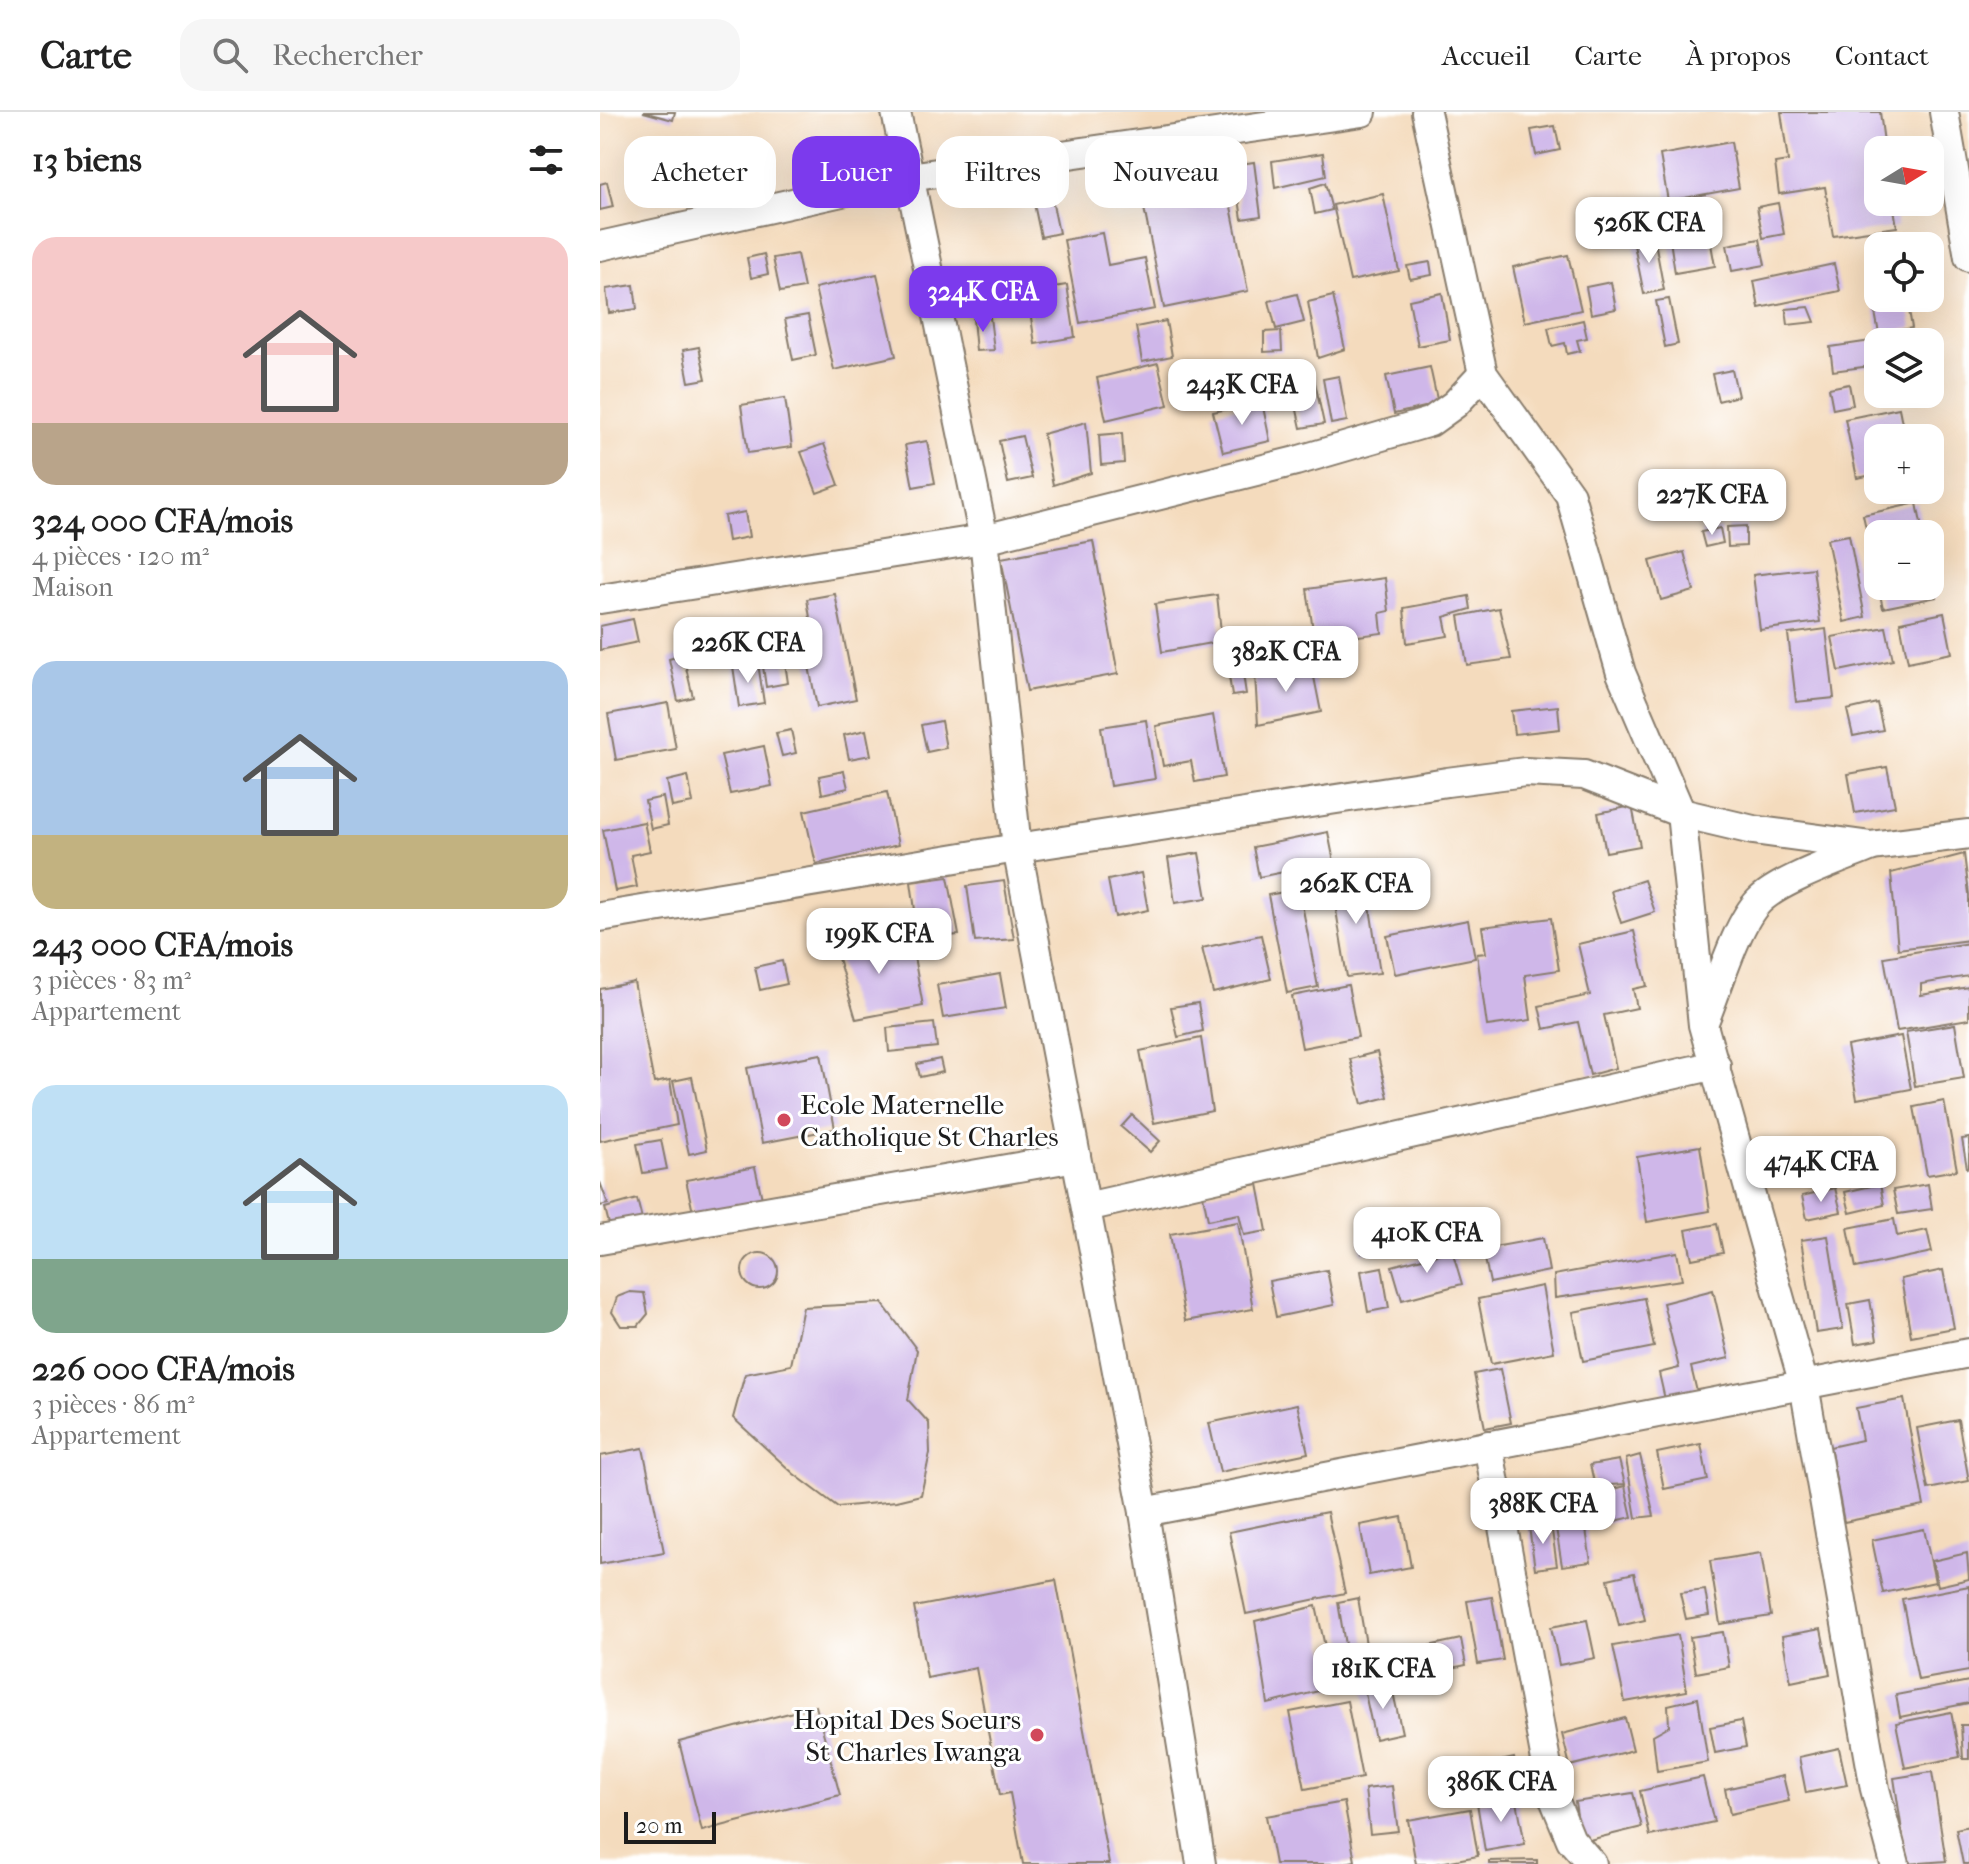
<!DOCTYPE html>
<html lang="fr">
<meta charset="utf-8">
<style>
:root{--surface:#fff;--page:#f6f6f6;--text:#222;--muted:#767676;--line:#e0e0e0;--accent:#7c3aed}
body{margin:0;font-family:"IM FELL French Canon",serif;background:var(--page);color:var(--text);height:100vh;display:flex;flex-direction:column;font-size:30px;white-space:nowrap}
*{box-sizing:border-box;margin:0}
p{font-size:26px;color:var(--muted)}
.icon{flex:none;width:44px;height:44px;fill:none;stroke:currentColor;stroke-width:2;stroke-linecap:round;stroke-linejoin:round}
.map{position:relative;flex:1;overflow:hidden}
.details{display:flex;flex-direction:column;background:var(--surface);width:600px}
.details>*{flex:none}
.banner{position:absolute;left:24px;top:24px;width:760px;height:72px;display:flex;gap:16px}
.needle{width:52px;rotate:79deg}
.controls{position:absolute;left:1264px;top:24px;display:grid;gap:16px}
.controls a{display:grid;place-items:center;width:80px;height:80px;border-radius:16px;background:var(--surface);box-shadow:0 8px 32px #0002;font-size:40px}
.scale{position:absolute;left:24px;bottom:20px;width:92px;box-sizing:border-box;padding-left:8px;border:4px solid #1c1c1c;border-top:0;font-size:22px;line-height:28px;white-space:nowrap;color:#1c1c1c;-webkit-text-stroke:6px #fff;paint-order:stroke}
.price{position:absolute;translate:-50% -68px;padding:0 18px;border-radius:16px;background:#fff;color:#222;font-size:26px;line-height:52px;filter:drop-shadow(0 2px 4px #0008)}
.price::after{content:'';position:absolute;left:50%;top:48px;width:24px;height:18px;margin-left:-12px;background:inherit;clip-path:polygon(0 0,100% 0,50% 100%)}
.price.selected{background:var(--accent);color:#fff}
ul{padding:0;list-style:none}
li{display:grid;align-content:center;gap:16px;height:424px;padding:0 32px}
li span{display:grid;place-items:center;height:248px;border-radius:24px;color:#555}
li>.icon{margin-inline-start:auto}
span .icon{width:144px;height:144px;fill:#fffc;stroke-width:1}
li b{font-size:34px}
h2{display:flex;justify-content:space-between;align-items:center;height:96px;padding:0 32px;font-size:34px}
.chip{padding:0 28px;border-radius:24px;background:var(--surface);box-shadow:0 8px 32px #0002;font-size:28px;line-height:72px}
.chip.selected{background:var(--accent);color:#fff}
header{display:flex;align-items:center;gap:48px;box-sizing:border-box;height:112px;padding:0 40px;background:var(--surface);border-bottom:2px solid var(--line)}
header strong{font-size:38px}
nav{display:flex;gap:44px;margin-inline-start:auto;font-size:28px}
.search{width:560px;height:72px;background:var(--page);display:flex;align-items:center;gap:20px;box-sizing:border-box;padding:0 28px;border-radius:24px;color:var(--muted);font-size:30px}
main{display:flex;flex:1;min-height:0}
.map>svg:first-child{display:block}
</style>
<header>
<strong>Carte</strong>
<div class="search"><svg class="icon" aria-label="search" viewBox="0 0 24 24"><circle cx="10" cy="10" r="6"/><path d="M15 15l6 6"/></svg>Rechercher</div>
<nav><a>Accueil</a><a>Carte</a><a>À propos</a><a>Contact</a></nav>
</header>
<main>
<section class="details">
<h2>13 biens<svg class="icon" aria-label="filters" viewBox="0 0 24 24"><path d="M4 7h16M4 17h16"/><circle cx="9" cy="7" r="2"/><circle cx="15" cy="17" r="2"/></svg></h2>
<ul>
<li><span style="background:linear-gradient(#f6c9c9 75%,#b9a48a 0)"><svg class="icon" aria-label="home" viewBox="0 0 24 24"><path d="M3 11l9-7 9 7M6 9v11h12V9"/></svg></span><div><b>324 000 CFA/mois</b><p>4 pièces · 120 m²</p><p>Maison</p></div></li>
<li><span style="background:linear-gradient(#a9c7e8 70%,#c2b280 0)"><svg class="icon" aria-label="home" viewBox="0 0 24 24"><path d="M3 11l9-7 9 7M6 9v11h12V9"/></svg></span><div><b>243 000 CFA/mois</b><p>3 pièces · 83 m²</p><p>Appartement</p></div></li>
<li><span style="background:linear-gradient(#bfe0f5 70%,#7fa58c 0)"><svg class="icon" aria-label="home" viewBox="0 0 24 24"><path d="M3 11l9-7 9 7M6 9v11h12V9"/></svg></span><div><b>226 000 CFA/mois</b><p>3 pièces · 86 m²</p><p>Appartement</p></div></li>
</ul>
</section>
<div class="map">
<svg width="1369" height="1752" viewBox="0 0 1369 1752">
<rect width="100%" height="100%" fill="#fff"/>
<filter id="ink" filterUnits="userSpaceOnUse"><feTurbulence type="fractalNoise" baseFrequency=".0125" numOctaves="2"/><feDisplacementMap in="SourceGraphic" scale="16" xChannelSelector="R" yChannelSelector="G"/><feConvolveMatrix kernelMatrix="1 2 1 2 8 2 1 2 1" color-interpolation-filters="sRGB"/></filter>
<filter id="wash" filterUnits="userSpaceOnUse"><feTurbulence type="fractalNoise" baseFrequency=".006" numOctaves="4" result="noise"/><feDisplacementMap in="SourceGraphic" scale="32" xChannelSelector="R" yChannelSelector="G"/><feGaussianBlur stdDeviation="1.8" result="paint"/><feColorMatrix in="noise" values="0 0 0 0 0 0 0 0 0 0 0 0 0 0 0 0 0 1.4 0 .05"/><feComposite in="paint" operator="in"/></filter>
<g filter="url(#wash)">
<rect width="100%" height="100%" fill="#f4dbbd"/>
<g id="blocks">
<g fill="#cfb7e9">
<path d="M43,0h32l-2,8z"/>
<path d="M1181,0h99l5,38h-7v52h15l4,25 -64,9 -8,-49 -46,7 -4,-31 13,-2z"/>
<path d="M955,14l5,24 -24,5 -5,-25z"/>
<path d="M1131,30l8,46 -71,13 -8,-46z"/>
<path d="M723,41l3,23 -51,12 -3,-27z"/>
<path d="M129,48l8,41 -23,5 -9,-41z"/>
<path d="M622,50l26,129 -84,17 -26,-130z"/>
<path d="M654,50l7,54 -19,3 -8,-54z"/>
<path d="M7,70l6,25 -13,3v-26z"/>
<path d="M725,71l7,27 -17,4 -5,-26z"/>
<path d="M783,82l16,77 -49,10 -17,-76z"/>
<path d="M451,83l8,38 -18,4 -8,-38z"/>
<path d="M1178,91l6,31 -21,4 -6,-31z"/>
<path d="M502,121l6,32 37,-7 10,51 -75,14 -16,-83z"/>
<path d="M1109,121l6,33 -40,7 -5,-33z"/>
<path d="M1054,124l10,54 -20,4 -11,-54z"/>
<path d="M1160,127l5,26 -33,6 -5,-26z"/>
<path d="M164,142l4,20 -17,4 -4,-20z"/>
<path d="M197,142l7,34 -24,4 -7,-34z"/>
<path d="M968,143l13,55 -56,12 -12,-55z"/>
<path d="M830,150l2,13 -22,4 -3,-13z"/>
<path d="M1234,152l6,27 -81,17 -5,-27z"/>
<path d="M277,162l19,82 -62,14 -19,-82z"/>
<path d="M1011,170l5,27 -25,5 -5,-27z"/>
<path d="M34,173l3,24 -28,4 -3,-24z"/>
<path d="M467,173l8,52 -40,7 -8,-53z"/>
<path d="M1278,177v9h29l5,30 -33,6 -8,-44z"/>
<path d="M842,181l8,47 -32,6 -9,-46z"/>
<path d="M697,182l7,28 -28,7 -7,-28z"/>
<path d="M733,184l12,53 -27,9 -10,-56z"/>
<path d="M1069,187l9,45 -13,3 -9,-46z"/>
<path d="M1209,195l6,15 -27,3 -2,-16z"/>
<path d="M208,203l8,40 -23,5 -8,-41z"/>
<path d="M390,205l4,33 -18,1 -3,-32z"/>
<path d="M983,208l4,18 -10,2 3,11 -13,3 -2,-11 -13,3 -4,-18z"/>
<path d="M566,209l6,35 -30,6 -6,-35z"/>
<path d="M681,219l1,20 -18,1v-20z"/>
<path d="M1278,228v25l-45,6 -3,-24z"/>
<path d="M99,235l7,32 -17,3 -6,-32z"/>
<path d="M558,251l10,42 -62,15 -9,-42z"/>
<path d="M830,255l8,37 -44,10 -8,-38z"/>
<path d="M1132,258l6,26 -20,5 -6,-27z"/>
<path d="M739,264l8,45 -16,3 -8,-45z"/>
<path d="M714,266l10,46 -23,4 -10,-45z"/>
<path d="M1249,272l4,21 -20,4 -4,-21z"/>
<path d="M185,286l7,49 -44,6 -7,-48z"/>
<path d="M662,290l8,39 -47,11 -10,-40z"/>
<path d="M1299,296l6,30h-27v36l-21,4 -12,-59z"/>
<path d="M486,310l5,51 -38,12 -10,-51z"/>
<path d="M522,321l2,30 -23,2 -2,-30z"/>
<path d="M422,324l10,42 -24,5 -9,-42z"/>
<path d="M327,329l8,42 -22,4 -8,-42z"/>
<path d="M224,332l15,41 -22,8 -16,-41z"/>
<path d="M1317,391l6,31h-45l-1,43 -14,-62z"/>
<path d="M145,400l4,25 -21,4 -4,-25z"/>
<path d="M1146,414v20l-18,1 -1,-20z"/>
<path d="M1120,416l3,15 -18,4 -4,-15z"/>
<path d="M1249,423l16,82 -21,5 -17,-83z"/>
<path d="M493,429l25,133 -91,17 -26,-133z"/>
<path d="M1084,440l10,39 -33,9 -11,-39z"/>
<path d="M1213,456l7,54 -60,8 -7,-55z"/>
<path d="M1330,461l7,24 -54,11 -5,-22h52z"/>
<path d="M785,466l4,33 -9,2 2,20 -32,4 2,17 -35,4 -10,-69z"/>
<path d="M235,482l21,105 -39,8 -11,-56 9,-2 -8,-50z"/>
<path d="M617,483l5,46 -60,11 -7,-48z"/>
<path d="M869,484l2,13 -27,8 4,19 -41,7 -3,-35z"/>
<path d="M899,496l12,51 -44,6 -8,-49z"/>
<path d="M1344,501l8,40 -44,9 -8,-40z"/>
<path d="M33,507l5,23 -38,8v-24z"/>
<path d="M1286,515l7,33 -54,11 -7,-34z"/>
<path d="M1226,517l8,69 -38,4 -8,-68z"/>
<path d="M182,530l6,41 -22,4 -6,-41z"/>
<path d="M639,535l7,47 -14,2 -7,-46z"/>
<path d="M83,543l10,42 -15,4 -9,-42z"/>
<path d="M711,550l10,50 -63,13 -3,-51z"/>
<path d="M158,551l6,40 -25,4 -6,-41z"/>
<path d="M68,591l8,46 -60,11 -8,-46z"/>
<path d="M1277,591l6,27 -30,6 -6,-26z"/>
<path d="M958,594l2,23 -46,5 -3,-23z"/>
<path d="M613,603l11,62 -29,5 -4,-21 -28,5 -7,-40z"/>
<path d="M546,608l9,59 -45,7 -9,-59z"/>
<path d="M341,609l5,27 -19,4 -6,-27z"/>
<path d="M191,618l5,23 -14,3 -6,-23z"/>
<path d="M266,618l5,25 -22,4 -5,-24z"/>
<path d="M164,634l8,40 -42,8 -9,-39z"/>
<path d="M1287,655l8,39 -40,7 -7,-39z"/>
<path d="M244,659l4,17 -26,6 -3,-18z"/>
<path d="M88,664l5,27 -21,4 -5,-26z"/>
<path d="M287,680l11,53 -82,19 -12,-53z"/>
<path d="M63,685l5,28 -17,4 -6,-28z"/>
<path d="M1032,694l8,40 -34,6 -8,-39z"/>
<path d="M44,710l6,29 -19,4 6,32 -22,4 -12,-61z"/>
<path d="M728,720l6,30 -75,15 -6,-30z"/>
<path d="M599,741l8,45 -32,5 -7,-45z"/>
<path d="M1364,742l5,40v46l-71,9 -7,-76z"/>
<path d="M541,761l7,37 -33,7 -7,-37z"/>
<path d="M765,763l15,98 -33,4 -16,-97z"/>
<path d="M348,765l11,58 -40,3 -8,-56z"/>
<path d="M1044,768l11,32 -34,11 -10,-32z"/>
<path d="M404,769l10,58 -39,3 -8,-56z"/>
<path d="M699,777l19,98 -31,6 -19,-98z"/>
<path d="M951,806l8,52 -34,5 6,45 -44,6 -10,-72 9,-1 -4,-26z"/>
<path d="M868,808l7,38 -80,16 -8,-38z"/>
<path d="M1034,819l13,55 -14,3 4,19 -33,7 12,53 -26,7 -12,-53 -34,7 -5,-23 51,-11 -12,-51z"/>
<path d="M661,823l10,44 -58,14 -11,-45z"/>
<path d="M257,824l6,12 48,-8 12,66 -67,13 -24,-81z"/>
<path d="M1369,831v33l-48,8v11l48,-8v32l-72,12 -13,-74z"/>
<path d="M182,849l5,23 -27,6 -5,-23z"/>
<path d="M400,862l6,34 -63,10 -6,-33z"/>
<path d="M34,870l20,101 16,-3 7,45 -77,16v-152z"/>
<path d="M748,873l10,52 -56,11 -10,-52z"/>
<path d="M598,891l5,28 -25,6 -7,-30z"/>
<path d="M334,911l3,24 -48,5 -2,-24z"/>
<path d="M1355,912l9,54 -49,8 -9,-54z"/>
<path d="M1301,924l10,53 -54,10 -10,-53z"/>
<path d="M601,926l11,73 -58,12 -14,-72z"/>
<path d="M777,940l11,45 -26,7 -12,-45z"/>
<path d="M221,942l14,75 -73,14 -15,-75z"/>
<path d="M340,947l3,13 -23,5 -3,-13z"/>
<path d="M92,965l15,73 -18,4 -16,-73z"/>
<path d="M1344,989l13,69 -30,5 -13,-68z"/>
<path d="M532,1003l28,26 -10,11 -29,-25z"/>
<path d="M1369,1026v29l-2,1 -5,-29z"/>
<path d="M61,1028l6,29 -24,4 -6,-29z"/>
<path d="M1100,1034l10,65 -63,11 -10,-65z"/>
<path d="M155,1055l8,36 -69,14 -8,-37z"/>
<path d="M0,1070l8,22 -8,2z"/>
<path d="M658,1072l9,47 -23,4 -5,-21 -31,6 -5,-25z"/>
<path d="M1280,1072l4,21 -34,8 -5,-21z"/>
<path d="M1328,1072l4,25 -34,5 -5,-24z"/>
<path d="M1235,1076l6,24 -34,7 -5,-23z"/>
<path d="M37,1087l5,20 -32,9 -5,-20z"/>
<path d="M1294,1107l3,17 30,-6 5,22 -76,16 -8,-40z"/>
<path d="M638,1110l15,87 -68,12 -15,-87z"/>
<path d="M1117,1112l6,29 -31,6 -6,-29z"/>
<path d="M794,1120l2,16 -34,5 -2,-16z"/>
<path d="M1228,1124l15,93 -27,4 -15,-93z"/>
<path d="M943,1126l6,33 -59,12 -7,-34z"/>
<path d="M852,1138l10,34 -60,16 -10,-34z"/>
<path d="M1077,1140l5,28 -127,18 -1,-23z"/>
<circle cx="160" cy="1159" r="18"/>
<path d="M782,1155l7,41 -21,4 -7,-41z"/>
<path d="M727,1158l7,35 -58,12 -7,-36z"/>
<path d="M1343,1158l11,58 -43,8 -10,-57z"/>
<path d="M942,1174l12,66 -63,12 -13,-65z"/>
<path d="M1113,1178l16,68 -38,9 7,29 -32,8 -7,-31 20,-5 -16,-65z"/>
<path d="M30,1180l14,1 4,21 -10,12h-17l-9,-14 5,-15z"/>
<path d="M1044,1186l10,49 -71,14 -10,-49z"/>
<path d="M1270,1188l7,40 -22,4 -7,-40z"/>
<path d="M282,1191l35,47 -9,50 21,23 1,30 -9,42 -25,6 -58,6 -44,-33 -61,-56 12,-44 46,-9 12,-58z"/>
<path d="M900,1257l11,54 -26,5 -11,-54z"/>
<path d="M1304,1287l20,107 -80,16 -14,-75 32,-7 -6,-32z"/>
<path d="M697,1292l11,49 -88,19 -11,-49z"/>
<path d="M1358,1308l11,61 -41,8 -11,-61z"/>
<path d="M1101,1332l7,36 -44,9 -7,-36z"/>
<path d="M43,1336l21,104 -64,12v-108z"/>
<path d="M1040,1343l14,61 -18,2 -10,-59z"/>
<path d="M1019,1348l6,24 -30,2 -5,-21z"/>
<path d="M1025,1374l7,31 -37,9 -7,-31z"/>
<path d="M727,1400l18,81 -99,21 -17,-82z"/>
<path d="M802,1405l9,50 -42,8 -9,-50z"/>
<path d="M985,1411l6,39 -29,4 -6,-38z"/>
<path d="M951,1412l6,42 -22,3 -6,-42z"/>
<path d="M1324,1417l11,53 -52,11 -11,-53z"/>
<path d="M1161,1441l10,63 -51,8 -10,-63z"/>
<path d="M1367,1441l2,26 -31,7 -6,-25z"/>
<path d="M1034,1461l11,47 -26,6 -11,-47z"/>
<path d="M456,1468l53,284h-86l-13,-71 -10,2 -24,-127 -49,10 -13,-71z"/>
<path d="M1369,1474v85l-51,9 -16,-81z"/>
<path d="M1105,1478l4,25 -23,4 -6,-26z"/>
<path d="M892,1485l11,63 -25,4 -11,-63z"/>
<path d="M758,1486l15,87 -21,3 -14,-86z"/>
<path d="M716,1494l18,81 -66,17 -13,-83z"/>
<path d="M987,1508l8,38 -36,7 -8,-38z"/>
<path d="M1221,1517l9,45 -39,8 -9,-46z"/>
<path d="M1123,1520l6,35 -33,6 -6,-36z"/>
<path d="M1078,1523l9,56 -62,11 -12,-56z"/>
<path d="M861,1527l5,26 -33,7 -5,-26z"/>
<path d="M1369,1569v22l-69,14 -4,-22z"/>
<path d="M791,1571l11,50 -27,6 -11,-50z"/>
<path d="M1098,1586l10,64 -51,9 -4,-36 16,-9 -1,-21z"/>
<path d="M747,1589l15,77 -57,11 -15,-77z"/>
<path d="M216,1594l24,89 -138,36 -23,-89z"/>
<path d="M1351,1600l9,45 -55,11 -9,-45z"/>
<path d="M1025,1606l8,32 -63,16 -8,-32z"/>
<path d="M1141,1609l5,26 -31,6 -5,-26z"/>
<path d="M1361,1613h8v34h-6z"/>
<path d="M1239,1636l8,37 -41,8 -7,-36z"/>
<path d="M914,1646l7,31 -39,8 -7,-30z"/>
<path d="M1332,1660l14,89 -39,3 -13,-86z"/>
<path d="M1183,1664l6,25 -59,13 -5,-25z"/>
<path d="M1103,1665l11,45 -64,14 -10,-45z"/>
<path d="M792,1674l6,45 -28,3 -5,-45z"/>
<path d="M1033,1681l9,34 -61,15 -6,-40z"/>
<path d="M916,1684l9,48 -40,7 -8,-48z"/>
<path d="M744,1690l11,59 -16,3h-64l-9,-48z"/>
<path d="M870,1697l8,47 -44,8h-18l-8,-44z"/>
<path d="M1369,1714v38h-6l-7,-35z"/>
<path d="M937,1748v4h-48v-3z"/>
</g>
</g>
</g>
<g filter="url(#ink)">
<use href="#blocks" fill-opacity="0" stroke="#887c6c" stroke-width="2"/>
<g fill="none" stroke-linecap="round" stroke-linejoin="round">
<g stroke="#887c6c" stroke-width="32">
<g id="street">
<path d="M296,0l88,427 33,309 127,664 57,352"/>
<path d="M826,0l57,262 87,121 51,178 60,140 22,212 101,360 71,404 20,75"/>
<path d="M1344,0l25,145"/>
<path d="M0,134l309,-69 453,-65"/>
<path d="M0,487l384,-60 312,-78 134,-39 25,-18 28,-30"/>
<path d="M0,805l417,-69 430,-66 78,-10 59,3 97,38 72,17 118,16 98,-12"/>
<path d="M1105,907c13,-31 31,-95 54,-118 21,-21 82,-42 111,-54"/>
<path d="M486,1095l630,-142"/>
<path d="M0,1128l476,-83"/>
<path d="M888,1333l64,349 19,46 21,24"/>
<path d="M544,1400l825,-159"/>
</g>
</g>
<use href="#street" stroke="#fff" stroke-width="28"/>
</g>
</g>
<g fill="#d1495b" stroke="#fff" stroke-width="3">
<circle cx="184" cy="1008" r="8"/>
<circle cx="437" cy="1623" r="8"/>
</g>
<g text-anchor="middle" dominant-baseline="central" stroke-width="6" stroke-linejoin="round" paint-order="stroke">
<g font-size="28" fill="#1c1c1c" stroke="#fff" text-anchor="start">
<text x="200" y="992">Ecole Maternelle<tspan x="200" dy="32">Catholique St Charles</tspan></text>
<text x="421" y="1607" text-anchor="end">Hopital Des Soeurs<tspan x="421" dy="32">St Charles Iwanga</tspan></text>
</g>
</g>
</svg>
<div class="controls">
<a><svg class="needle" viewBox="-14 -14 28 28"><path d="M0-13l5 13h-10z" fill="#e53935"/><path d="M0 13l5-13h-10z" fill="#767676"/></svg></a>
<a><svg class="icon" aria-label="locate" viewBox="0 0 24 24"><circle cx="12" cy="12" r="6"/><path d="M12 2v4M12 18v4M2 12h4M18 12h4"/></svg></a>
<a><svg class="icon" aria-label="layers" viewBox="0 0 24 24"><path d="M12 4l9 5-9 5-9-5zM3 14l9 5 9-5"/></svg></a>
<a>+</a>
<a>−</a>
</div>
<div class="scale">20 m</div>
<b class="price" style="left:1049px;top:153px">526K CFA</b>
<b class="price selected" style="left:383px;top:222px">324K CFA</b>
<b class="price" style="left:642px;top:315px">243K CFA</b>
<b class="price" style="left:1112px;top:425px">227K CFA</b>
<b class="price" style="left:148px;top:573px">226K CFA</b>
<b class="price" style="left:686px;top:582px">382K CFA</b>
<b class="price" style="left:756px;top:814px">262K CFA</b>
<b class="price" style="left:279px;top:864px">199K CFA</b>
<b class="price" style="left:1221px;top:1092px">474K CFA</b>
<b class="price" style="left:827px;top:1163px">410K CFA</b>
<b class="price" style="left:943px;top:1434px">388K CFA</b>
<b class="price" style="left:783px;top:1599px">181K CFA</b>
<b class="price" style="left:901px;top:1712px">386K CFA</b>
<div class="banner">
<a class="chip">Acheter</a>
<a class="chip selected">Louer</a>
<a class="chip">Filtres</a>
<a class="chip">Nouveau</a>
</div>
</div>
</main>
